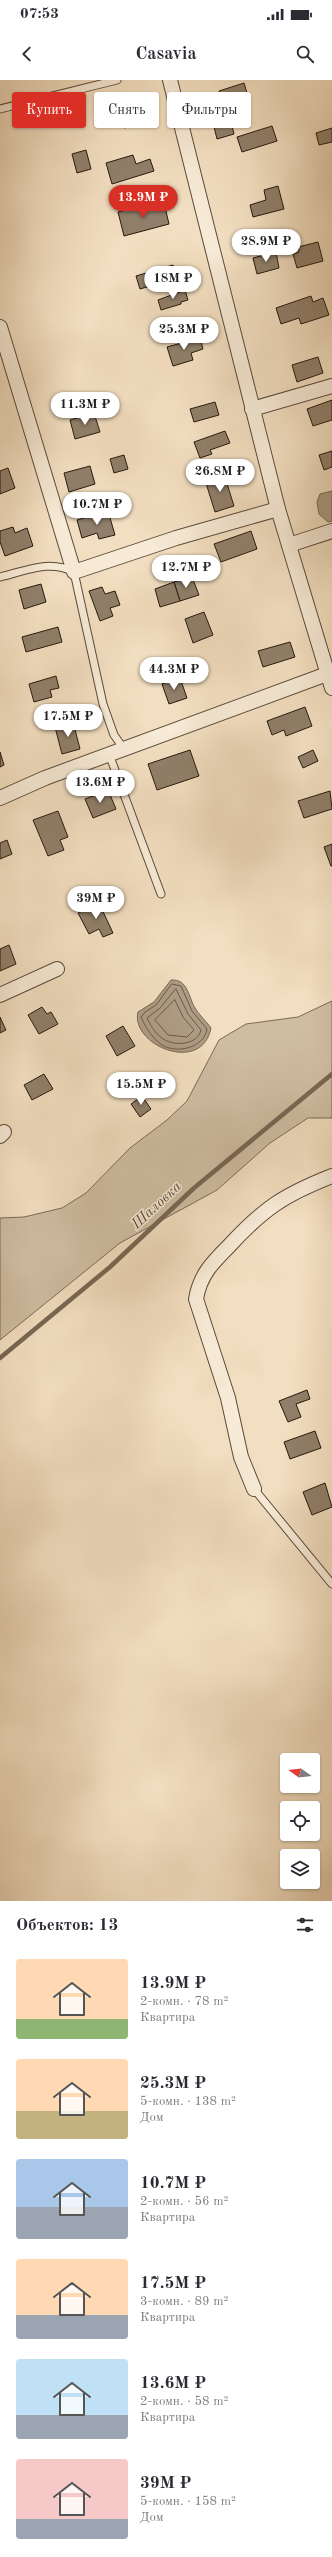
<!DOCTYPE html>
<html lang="ru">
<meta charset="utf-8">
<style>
:root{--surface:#fff;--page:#f7f7f7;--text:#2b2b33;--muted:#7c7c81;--accent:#d93025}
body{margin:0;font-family:"Old Standard TT",serif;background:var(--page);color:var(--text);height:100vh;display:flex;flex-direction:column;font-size:15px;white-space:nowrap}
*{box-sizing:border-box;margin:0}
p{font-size:13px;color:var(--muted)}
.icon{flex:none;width:22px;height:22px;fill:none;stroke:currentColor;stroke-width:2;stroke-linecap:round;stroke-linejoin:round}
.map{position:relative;height:1821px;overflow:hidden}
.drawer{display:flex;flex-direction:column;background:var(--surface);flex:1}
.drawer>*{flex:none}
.top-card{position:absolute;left:12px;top:12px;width:308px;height:36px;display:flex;gap:8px}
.needle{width:26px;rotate:284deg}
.tools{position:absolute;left:280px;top:1673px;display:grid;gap:8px}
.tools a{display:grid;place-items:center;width:40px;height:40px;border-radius:4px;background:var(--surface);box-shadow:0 1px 3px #0004;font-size:20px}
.price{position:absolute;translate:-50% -34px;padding:0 9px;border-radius:14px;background:#fff;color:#222;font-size:13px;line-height:26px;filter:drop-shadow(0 1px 2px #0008)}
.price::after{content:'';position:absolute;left:50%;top:24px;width:12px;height:9px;margin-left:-6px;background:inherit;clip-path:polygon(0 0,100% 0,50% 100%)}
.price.current{background:var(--accent);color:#fff}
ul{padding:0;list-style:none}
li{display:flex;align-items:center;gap:12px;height:100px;padding:0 16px}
li span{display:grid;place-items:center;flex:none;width:112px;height:80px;border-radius:4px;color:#555}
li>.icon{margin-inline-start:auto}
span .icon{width:48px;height:48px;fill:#fffc;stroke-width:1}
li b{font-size:17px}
h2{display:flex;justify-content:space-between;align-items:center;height:48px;padding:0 16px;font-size:17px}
.pill{padding:0 14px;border-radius:4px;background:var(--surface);box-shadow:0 1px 3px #0004;font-size:14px;line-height:36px}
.pill.current{background:var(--accent);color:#fff}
.status{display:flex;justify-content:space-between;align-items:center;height:28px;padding:0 20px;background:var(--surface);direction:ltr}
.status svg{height:11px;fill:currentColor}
header{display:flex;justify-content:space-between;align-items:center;height:52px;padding:0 16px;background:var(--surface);font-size:18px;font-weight:700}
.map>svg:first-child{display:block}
</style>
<div class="status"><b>07:53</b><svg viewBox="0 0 49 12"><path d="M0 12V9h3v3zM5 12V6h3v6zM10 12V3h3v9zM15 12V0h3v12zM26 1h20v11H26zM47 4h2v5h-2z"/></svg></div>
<header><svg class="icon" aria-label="back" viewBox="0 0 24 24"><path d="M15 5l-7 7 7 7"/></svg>Casavia<svg class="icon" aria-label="search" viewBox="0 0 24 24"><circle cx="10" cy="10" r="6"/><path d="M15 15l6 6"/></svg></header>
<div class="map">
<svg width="332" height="1821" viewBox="0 0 332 1821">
<rect width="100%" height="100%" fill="#f2dec0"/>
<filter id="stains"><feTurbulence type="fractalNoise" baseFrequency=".005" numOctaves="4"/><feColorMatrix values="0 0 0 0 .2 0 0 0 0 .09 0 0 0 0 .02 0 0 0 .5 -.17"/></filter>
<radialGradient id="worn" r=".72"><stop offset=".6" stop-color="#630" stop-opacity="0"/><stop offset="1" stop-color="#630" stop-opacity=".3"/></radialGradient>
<path fill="#cfbda2" stroke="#7a6b58" d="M332,921v117h-24l-38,25 -53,47 -97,53 -120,97v-122l24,-1 38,-9 24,-15 44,-45 37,-28 20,-19 32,-61 27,-16 52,-7z"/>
<g fill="#ad9b83" stroke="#776754">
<path d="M332,411v30l-4,1 -9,-8 -2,-12 3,-8z"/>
<path d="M171,900c17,-1 17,16 24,28 4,7 11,13 16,20 -9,47 -81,17 -73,-16l16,-10z"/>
</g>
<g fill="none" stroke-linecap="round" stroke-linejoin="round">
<g stroke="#6a5a48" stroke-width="1">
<path d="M172,904l9,2 11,25 15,18c-3,19 -30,25 -45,16 -10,-7 -16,-17 -21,-28l4,-5 11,-7z"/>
<path d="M176,909l12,25 13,16c-3,14 -23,16 -34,11 -10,-4 -16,-15 -20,-23l13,-10z"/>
<path d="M175,920l8,17 11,13 -7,7 -19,-2 -13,-15z"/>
</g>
<path stroke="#776754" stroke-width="4.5" d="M0,1278l110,-91 84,-79 138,-114"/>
</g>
<g fill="#907f6a" stroke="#26190d">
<path d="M244,3l5,17 -12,4 -2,-5 -13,4 -3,-12z"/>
<path d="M132,13l8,31 -16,4 -5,-16 -7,2 -4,-15z"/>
<path d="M231,42l3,12 -17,5 -3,-12z"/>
<path d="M272,46l5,15 -35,11 -5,-15z"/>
<path d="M332,48v14l-13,3 -3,-12z"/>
<path d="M86,70l5,19 -14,4 -5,-19z"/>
<path d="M133,75l3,9 14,-5 4,12 -42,13 -6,-21z"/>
<path d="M278,106l6,23 -31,8 -3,-12 16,-5 -2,-10z"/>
<path d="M155,122l2,7 8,-2 4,17 -45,12 -6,-24z"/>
<path d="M318,162l5,19 -26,7 -4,-14 6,-2 -1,-5z"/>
<path d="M276,172l3,16 -22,6 -4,-16z"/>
<path d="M173,185l4,13 -37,11 -4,-13z"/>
<path d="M185,210l3,10 -7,2v2l-20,6 -3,-10z"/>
<path d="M311,216l2,6 10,-4 6,17 -28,9 -2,-6 -18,6 -5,-16z"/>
<path d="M200,258l3,11 -12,4 2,7 -20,6 -6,-19z"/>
<path d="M318,277l5,16 -26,9 -5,-17z"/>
<path d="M332,320v20l-19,6 -6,-17z"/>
<path d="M215,322l4,13 -25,7 -4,-13z"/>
<path d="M94,333l6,19 -25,7 -5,-19z"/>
<path d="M225,351l5,12 -20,7 2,4 -12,4 -6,-16z"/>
<path d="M332,371v16l-8,3 -5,-15z"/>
<path d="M124,375l4,14 -14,4 -4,-14z"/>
<path d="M90,386l5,18 -26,8 -5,-19z"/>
<path d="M8,388l7,20 -15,6v-23z"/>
<path d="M224,394l10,32 -19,6 -10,-32z"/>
<path d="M108,431l7,24 -16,4 -2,-6 -15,5 -5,-18z"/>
<path d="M13,447l2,6 12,-5 6,18 -28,10 -5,-14v-11z"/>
<path d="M251,451l6,18 -36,13 -7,-18z"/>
<path d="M192,497l7,18 -19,6 -6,-19z"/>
<path d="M174,502l6,19 -20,6 -5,-18z"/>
<path d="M41,504l5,18 -22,7 -5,-19z"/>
<path d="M102,507l3,7 10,-3 5,14 -10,3 3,8 -13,5 -11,-30z"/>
<path d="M204,532l9,23 -20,8 -8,-24z"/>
<path d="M58,547l4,15 -36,10 -4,-15z"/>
<path d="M290,562l5,15 -32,10 -5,-16z"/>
<path d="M56,596l3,12 -9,2 2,7 -18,5 -5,-18z"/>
<path d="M180,598l7,20 -18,6 -7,-20z"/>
<path d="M305,627l7,19 -26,10 -2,-6 -12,5 -5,-14z"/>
<path d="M73,642l7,27 -18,5 -7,-27z"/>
<path d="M190,670l9,26 -42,14 -9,-26z"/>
<path d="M313,670l5,11 -15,7 -5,-11z"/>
<path d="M0,672l4,13 -4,2z"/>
<path d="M108,710l8,19 -23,9 -8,-19z"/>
<path d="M330,711l2,18 -28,9 -6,-17z"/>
<path d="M58,731l10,26 -8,3 4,10 -16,6 -15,-36z"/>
<path d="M7,760l5,14 -12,5v-16z"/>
<path d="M332,764v22h-1l-7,-19z"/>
<path d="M99,823l14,30 -10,4 -4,-8 -10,5 -11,-21z"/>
<path d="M9,865l7,19 -16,7v-22z"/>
<path d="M42,927l5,7 4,-2 7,12 -19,10 -11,-19z"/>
<path d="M0,937l6,13 -6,3z"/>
<path d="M123,946l12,20 -18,10 -11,-20z"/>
<path d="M44,994l9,15 -21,11 -8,-15z"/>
<path d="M142,1016l9,13 -11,8 -9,-13z"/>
<path d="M307,1310l3,9 -14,5 5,13 -13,5 -9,-21z"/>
<path d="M315,1351l6,17 -31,11 -6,-17z"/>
<path d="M325,1403l7,24 -20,8 -9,-23z"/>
</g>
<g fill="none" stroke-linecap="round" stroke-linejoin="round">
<g stroke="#594a3a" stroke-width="9">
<g id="lane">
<path d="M0,29l117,-29"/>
<path d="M0,497c26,-6 49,-18 74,-5l29,132 11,31 10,14"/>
<path d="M109,674l52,140"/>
<path d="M254,1409l78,95"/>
</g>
</g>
<g stroke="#594a3a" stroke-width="16">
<g id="street">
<path d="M170,0l108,429 54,179"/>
<path d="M0,247l74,245 102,-34 102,-29"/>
<path d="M252,329l80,-23"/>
<path d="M289,465l43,-14"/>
<path d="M0,718l45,-20 282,-104"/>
<path d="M0,915l57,-26"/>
<path d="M0,1056l4,-4"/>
<path d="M254,1409l-13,-32 -13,-59 -32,-99c4,-24 16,-36 33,-53 35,-38 55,-51 103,-70"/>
</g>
</g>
<use href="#lane" stroke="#f7ead6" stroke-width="7"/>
<use href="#street" stroke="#f7ead6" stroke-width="14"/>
</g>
<g text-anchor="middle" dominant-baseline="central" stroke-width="3" stroke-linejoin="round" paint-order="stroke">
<g font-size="15" font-style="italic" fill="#5c4d3c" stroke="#f7ead6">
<text transform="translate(157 1126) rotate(-43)">Шаловка</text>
</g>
</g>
<rect width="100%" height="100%" filter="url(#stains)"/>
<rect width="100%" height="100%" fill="url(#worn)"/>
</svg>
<div class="tools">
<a><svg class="needle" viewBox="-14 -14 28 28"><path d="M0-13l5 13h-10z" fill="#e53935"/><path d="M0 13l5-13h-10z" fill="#7c7c81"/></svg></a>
<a><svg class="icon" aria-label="locate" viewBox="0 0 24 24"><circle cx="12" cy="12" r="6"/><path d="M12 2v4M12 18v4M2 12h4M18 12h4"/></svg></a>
<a><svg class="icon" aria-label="layers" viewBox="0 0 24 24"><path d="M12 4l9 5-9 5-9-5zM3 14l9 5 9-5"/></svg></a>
</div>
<b class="price current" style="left:143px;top:139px">13.9M ₽</b>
<b class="price" style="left:266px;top:183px">28.9M ₽</b>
<b class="price" style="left:173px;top:220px">18M ₽</b>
<b class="price" style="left:184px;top:271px">25.3M ₽</b>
<b class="price" style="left:85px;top:346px">11.3M ₽</b>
<b class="price" style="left:220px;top:413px">26.8M ₽</b>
<b class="price" style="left:97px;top:446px">10.7M ₽</b>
<b class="price" style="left:186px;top:509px">12.7M ₽</b>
<b class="price" style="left:174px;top:611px">44.3M ₽</b>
<b class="price" style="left:68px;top:658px">17.5M ₽</b>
<b class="price" style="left:100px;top:724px">13.6M ₽</b>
<b class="price" style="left:96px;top:840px">39M ₽</b>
<b class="price" style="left:141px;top:1026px">15.5M ₽</b>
<div class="top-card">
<a class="pill current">Купить</a>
<a class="pill">Снять</a>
<a class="pill">Фильтры</a>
</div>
</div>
<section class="drawer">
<h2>Объектов: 13<svg class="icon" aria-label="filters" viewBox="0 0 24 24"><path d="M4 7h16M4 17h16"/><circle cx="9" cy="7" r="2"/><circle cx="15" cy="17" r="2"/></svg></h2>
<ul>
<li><span style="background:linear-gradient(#ffd9b3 75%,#8fb573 0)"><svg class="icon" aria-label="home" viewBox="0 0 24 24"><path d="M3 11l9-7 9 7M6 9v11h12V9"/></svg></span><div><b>13.9M ₽</b><p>2-комн. · 78 m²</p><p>Квартира</p></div></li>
<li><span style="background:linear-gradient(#ffd9b3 65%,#c2b280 0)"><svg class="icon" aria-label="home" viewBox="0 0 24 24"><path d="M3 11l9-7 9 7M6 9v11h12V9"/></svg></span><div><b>25.3M ₽</b><p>5-комн. · 138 m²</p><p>Дом</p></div></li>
<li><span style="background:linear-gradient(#a9c7e8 60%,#9aa5b1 0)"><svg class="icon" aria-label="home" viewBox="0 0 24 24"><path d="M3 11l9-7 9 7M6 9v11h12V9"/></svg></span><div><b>10.7M ₽</b><p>2-комн. · 56 m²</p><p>Квартира</p></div></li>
<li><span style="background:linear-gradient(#ffd9b3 70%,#9aa5b1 0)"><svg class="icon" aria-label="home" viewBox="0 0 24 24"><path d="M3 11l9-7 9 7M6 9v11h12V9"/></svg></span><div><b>17.5M ₽</b><p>3-комн. · 89 m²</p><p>Квартира</p></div></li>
<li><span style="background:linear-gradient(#bfe0f5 70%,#9aa5b1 0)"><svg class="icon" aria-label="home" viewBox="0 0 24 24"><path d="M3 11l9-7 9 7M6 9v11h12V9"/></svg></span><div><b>13.6M ₽</b><p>2-комн. · 58 m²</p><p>Квартира</p></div></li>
<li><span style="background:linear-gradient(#f6c9c9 75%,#9aa5b1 0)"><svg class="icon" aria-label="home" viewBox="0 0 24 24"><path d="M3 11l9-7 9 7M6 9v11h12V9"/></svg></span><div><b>39M ₽</b><p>5-комн. · 158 m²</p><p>Дом</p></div></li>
</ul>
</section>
